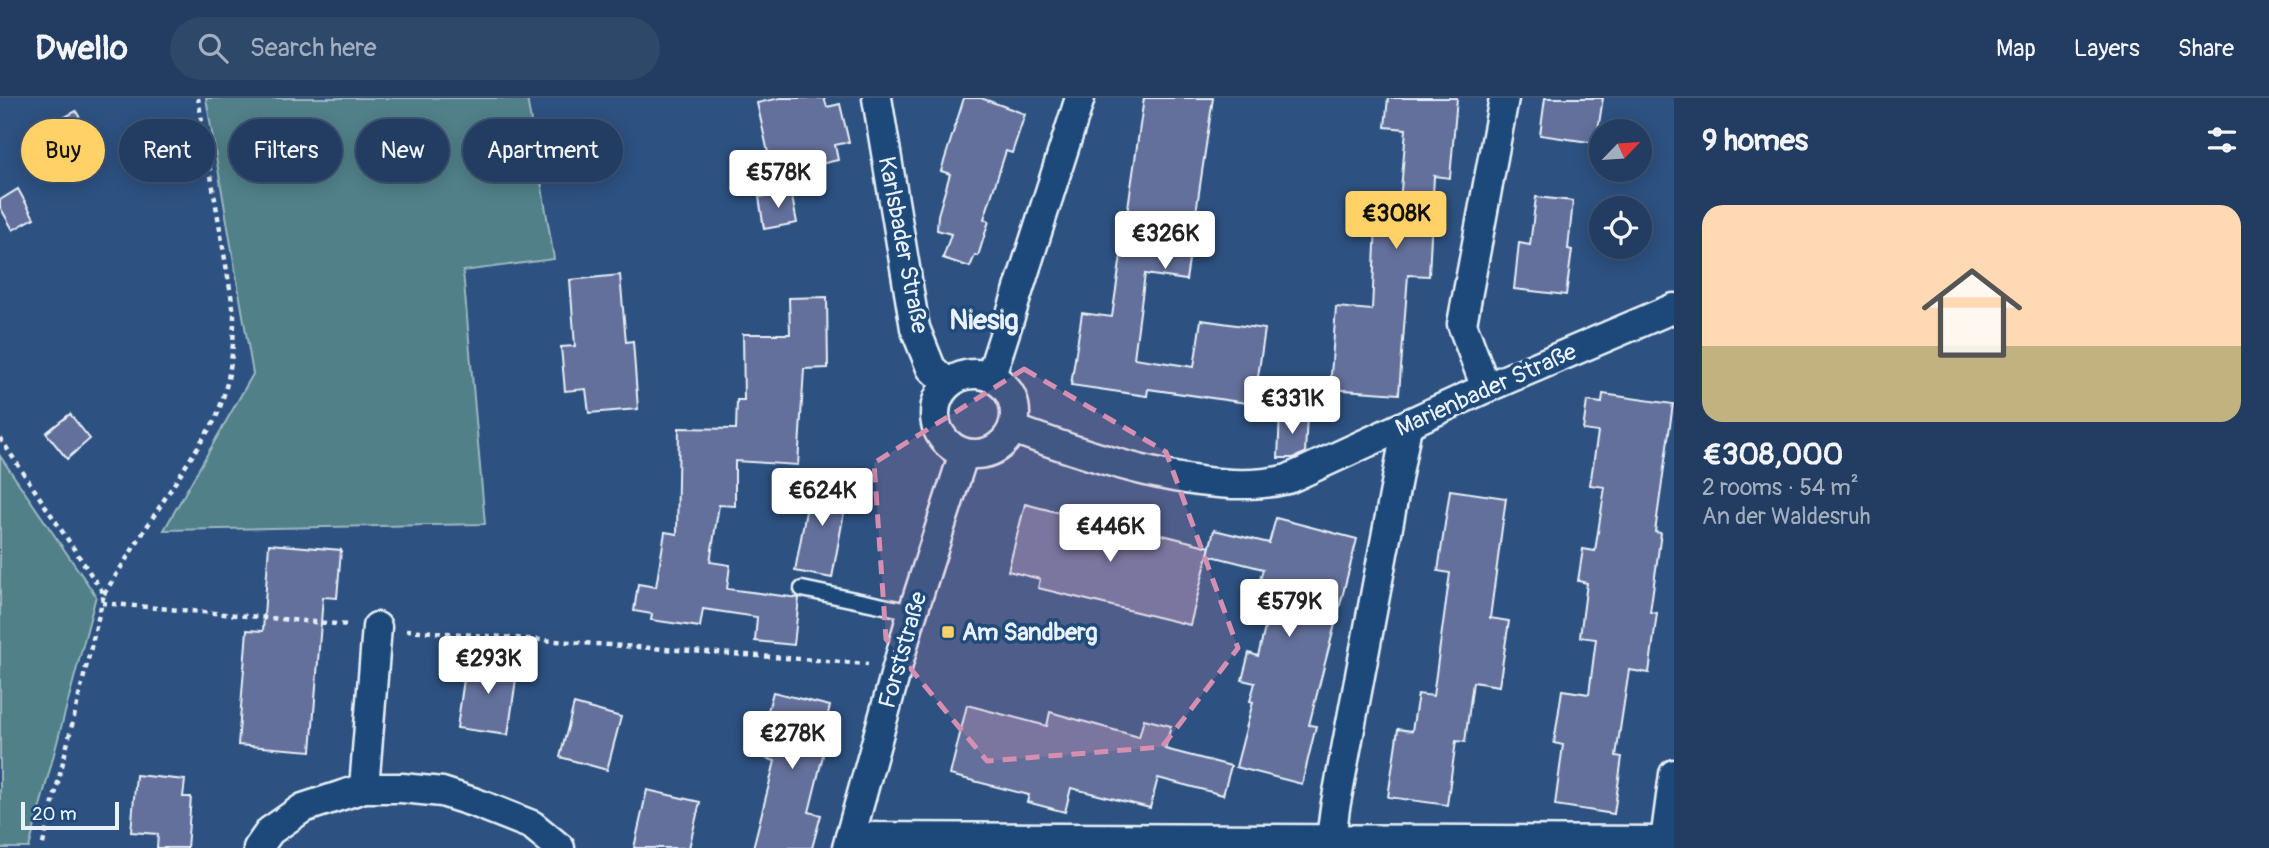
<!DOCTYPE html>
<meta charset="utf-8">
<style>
:root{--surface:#223d61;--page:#2e486a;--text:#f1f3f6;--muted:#a2aebd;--line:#3f5676;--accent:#ffd166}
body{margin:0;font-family:Pangolin,sans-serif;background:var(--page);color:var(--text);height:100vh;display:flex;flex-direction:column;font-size:26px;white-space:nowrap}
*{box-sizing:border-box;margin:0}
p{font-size:23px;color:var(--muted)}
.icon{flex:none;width:38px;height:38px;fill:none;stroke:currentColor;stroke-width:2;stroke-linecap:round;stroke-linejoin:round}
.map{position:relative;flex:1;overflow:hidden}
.sheet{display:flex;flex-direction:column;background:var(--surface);width:595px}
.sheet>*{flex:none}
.top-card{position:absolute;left:21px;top:21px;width:665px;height:63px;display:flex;gap:14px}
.needle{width:46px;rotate:65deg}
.buttons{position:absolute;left:1589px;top:21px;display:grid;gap:14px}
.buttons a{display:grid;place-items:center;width:63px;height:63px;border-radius:50%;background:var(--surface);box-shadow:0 4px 18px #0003,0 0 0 2px var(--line);font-size:35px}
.scale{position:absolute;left:21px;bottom:18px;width:98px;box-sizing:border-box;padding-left:7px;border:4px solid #e8f1f8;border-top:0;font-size:19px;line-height:24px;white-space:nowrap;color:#e8f1f8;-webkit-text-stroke:5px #1f4a7a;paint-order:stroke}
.price{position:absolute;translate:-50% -60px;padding:0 16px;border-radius:7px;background:#fff;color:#222;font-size:23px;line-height:46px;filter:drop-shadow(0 2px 4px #0008)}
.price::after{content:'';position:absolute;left:50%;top:42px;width:21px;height:16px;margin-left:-10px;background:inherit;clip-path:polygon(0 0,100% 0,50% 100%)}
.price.active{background:var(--accent);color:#111}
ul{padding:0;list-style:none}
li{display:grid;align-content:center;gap:14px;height:371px;padding:0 28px}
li+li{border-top:2px solid var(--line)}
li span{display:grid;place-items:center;height:217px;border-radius:21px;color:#555}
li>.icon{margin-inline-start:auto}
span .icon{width:126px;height:126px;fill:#fffc;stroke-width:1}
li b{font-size:30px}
h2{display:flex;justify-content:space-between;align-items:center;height:84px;padding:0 28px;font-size:30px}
.tag{padding:0 24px;border-radius:32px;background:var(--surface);box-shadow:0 4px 18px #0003,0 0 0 2px var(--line);font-size:24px;line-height:63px}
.tag.active{background:var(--accent);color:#111}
header{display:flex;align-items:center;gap:42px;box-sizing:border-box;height:98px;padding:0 35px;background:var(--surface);border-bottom:2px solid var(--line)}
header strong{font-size:33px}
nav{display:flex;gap:38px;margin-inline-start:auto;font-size:24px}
.search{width:490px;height:63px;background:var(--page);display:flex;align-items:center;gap:18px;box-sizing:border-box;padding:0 24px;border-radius:38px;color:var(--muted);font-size:26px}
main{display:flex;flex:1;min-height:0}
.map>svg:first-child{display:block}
</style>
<header>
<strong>Dwello</strong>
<div class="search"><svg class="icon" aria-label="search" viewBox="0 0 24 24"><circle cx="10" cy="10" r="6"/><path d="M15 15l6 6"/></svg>Search here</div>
<nav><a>Map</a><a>Layers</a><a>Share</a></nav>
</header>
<main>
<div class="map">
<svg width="1674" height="750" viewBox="0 0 1674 750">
<rect width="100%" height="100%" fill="#2d5181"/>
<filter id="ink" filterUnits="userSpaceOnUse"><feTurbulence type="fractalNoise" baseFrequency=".0143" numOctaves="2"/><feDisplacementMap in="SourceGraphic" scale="14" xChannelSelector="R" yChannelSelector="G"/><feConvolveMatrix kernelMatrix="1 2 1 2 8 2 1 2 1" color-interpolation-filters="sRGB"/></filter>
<g filter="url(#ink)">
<g fill="#518089" stroke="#9cb8c0" stroke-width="2">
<path d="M206,0h321l27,161 -91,12 22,253 -321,6 89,-156z"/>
<path d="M0,358l96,140 -67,252h-29z"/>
</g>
<g fill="#646f9b" stroke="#e8f1f8" stroke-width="2">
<path d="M780,0h44l3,9 13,-3 9,38 -14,3 3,15 -65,15 -16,-72z"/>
<path d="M964,0h17l44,16 -13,39 -6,-2 -22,68 5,2 -11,35 -3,-1 -5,12 -27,-9 8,-24 -14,-4 1,-15 12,-41 -9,-3z"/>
<path d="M1144,0h69l-27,182 -41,-6 -11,84 60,9 7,-47 64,9 -11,75 -106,-15 -1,7 -76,-11 11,-72 30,4z"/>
<path d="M1388,0h69l-7,80 -16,-2 -5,100 -21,-1 -9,119 -69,-5 6,-82 36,3 5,-108 23,1 6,-74 -21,-2z"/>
<path d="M1545,0h58l-7,45 -56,-8z"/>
<path d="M76,13l20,36 -22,12 -20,-36z"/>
<path d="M18,91l16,29 -21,12 -13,-23v-7z"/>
<path d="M791,94l6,31 -33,6 -5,-32z"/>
<path d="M1536,99l37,4 -5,48 4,1 -6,45 -52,-6 5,-46 11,2z"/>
<path d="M620,177l6,67 7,-1 5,68 -49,4 -3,-24 -21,2 -4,-44 14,-1 -5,-66z"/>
<path d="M827,199l1,71 -24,1 -6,96 -63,-4v45l-16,-1 -9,57 20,3 -3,24 72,9 -5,47 -39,-4 2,-24 -54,-8 -3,18 -49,-7 1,-6 -18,-3 4,-27 18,3 9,-55 12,2 2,-106 57,1 1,-29h7l-1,-66h47l-1,-36z"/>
<path d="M1603,296l70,10 -18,128 6,1 -11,79 7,1 -8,60 -20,-3 -13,86 6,1 -8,57 -59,-9 8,-60 -9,-2 8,-53 27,4 7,-55 -16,-2 7,-54 -9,-2 5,-32 12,2 10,-64 -15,-2 8,-53 -15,-2 4,-29 15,2z"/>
<path d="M70,316l20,25 -23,20 -21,-26z"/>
<path d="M1280,316l27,2 -2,37 -12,5h-15z"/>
<path d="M812,380l37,7 -17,93 -37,-7z"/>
<path d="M1450,392l56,8 -16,120 19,3 -10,65 -26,-4 -8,60 -9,-1 -9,64 -59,-8 10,-68 14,2 6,-37 15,2 17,-123 -12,-2z"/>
<path d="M1025,406l133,34 1,-4 51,13 -20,78 -152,-37 2,-9 -32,-8z"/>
<path d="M1276,420l81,21 -48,186 7,1 -14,58 -66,-17 17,-65 -3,-1 5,-18 -13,-3 7,-27 9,3 18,-72 -16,-4 3,-11 -55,-14 6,-25 55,13z"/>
<path d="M269,446l72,6 -4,48 -14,-1 -12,154 -73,-6 9,-115 16,1z"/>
<path d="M467,560l51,7 -10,70 -51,-7z"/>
<path d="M773,594l57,14 -5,19 5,2 -21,85 12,3 -9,33h-59l22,-87 -19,-6z"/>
<path d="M574,606l47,13 -14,53 -47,-13z"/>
<path d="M967,607l80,21 3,-14 89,25 5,-18 27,7 -6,23 66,17 -8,29 -65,-17 -8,30 -79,-20 -6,24 -38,-10 2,-7 -79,-20z"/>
<path d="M136,677l49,5 -2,17h8l-4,51h-30l1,-14 -27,-2z"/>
<path d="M647,692l53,12 -11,46h-55z"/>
</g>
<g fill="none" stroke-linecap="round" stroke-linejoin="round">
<g stroke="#e8f1f8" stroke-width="19">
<path id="lane" d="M802,491l111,23"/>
</g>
<g stroke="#e8f1f8" stroke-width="33">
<g id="street">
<path d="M877,0l38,230 16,40 17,16"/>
<circle cx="975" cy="316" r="40"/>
<path d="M991,278l89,-278"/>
<path d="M1486,290l-24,-64 42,-226"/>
<path d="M1013,331c75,27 196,70 275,50l198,-91 188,-80"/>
<path d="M364,690l13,-161"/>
<path d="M850,739l815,4 9,4"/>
<path d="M1331,741l4,-31 72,-382"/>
<path d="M1665,743l9,-67"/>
<path d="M258,750l12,-17 33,-23 61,-20h38l40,4 34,11 56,22 28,23"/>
<path d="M847,750l63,-227 54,-168"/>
</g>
</g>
<g stroke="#e8f1f8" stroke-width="4.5" stroke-dasharray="5 5" stroke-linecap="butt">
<path d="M0,340l104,156 -62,254"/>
<path d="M104,496l111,-174c15,-36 19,-69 19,-107l-36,-215"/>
<path d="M102,505l246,22"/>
<path d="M406,532l462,34"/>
</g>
<use href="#lane" stroke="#1f4a7a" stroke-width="14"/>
<use href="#street" stroke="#1f4a7a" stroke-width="28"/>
</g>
</g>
<path fill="#d78fb1" fill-opacity="0.2" stroke="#d78fb1" stroke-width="5" stroke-dasharray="14 9" stroke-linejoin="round" d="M1024,271l142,83 72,196 -76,99 -175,14 -101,-122 -12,-176z"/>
<rect fill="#ffd166" stroke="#1f4a7a" stroke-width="2.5" x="941" y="527" width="14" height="14" rx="3.5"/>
<g text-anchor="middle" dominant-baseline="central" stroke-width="7" stroke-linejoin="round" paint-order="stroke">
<g font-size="24" fill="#e8f1f8" stroke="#1f4a7a">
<text transform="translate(903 147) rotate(79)">Karlsbader Straße</text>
<text transform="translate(1486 292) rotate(-24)">Marienbader Straße</text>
<text transform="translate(903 552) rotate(-74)">Forststraße</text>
</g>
<g font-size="24" font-weight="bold" fill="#e8f1f8" stroke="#1f4a7a" text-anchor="start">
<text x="962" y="534">Am Sandberg</text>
</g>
<g font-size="28" font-weight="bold" fill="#e8f1f8" stroke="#1f4a7a">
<text x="984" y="222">Niesig</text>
</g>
</g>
</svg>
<div class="buttons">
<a><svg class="needle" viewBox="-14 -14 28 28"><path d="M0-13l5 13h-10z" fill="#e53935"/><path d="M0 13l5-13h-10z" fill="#a2aebd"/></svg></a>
<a><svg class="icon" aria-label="locate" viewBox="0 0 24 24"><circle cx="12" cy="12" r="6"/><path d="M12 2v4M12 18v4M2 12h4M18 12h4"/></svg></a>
</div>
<div class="scale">20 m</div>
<b class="price" style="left:778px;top:112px">€578K</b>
<b class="price active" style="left:1396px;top:153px">€308K</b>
<b class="price" style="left:1165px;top:173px">€326K</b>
<b class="price" style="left:1292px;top:338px">€331K</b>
<b class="price" style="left:822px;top:430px">€624K</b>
<b class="price" style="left:1110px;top:466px">€446K</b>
<b class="price" style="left:1289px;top:541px">€579K</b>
<b class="price" style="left:488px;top:598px">€293K</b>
<b class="price" style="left:792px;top:673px">€278K</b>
<div class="top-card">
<a class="tag active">Buy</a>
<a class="tag">Rent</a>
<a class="tag">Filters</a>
<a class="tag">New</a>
<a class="tag">Apartment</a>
</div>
</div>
<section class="sheet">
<h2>9 homes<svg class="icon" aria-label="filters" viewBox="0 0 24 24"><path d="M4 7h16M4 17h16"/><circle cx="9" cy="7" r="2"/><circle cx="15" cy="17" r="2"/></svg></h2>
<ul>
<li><span style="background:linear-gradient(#ffd9b3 65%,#c2b280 0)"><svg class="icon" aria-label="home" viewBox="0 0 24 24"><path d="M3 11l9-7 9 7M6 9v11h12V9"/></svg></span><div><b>€308,000</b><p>2 rooms · 54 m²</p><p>An der Waldesruh</p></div></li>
</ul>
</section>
</main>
